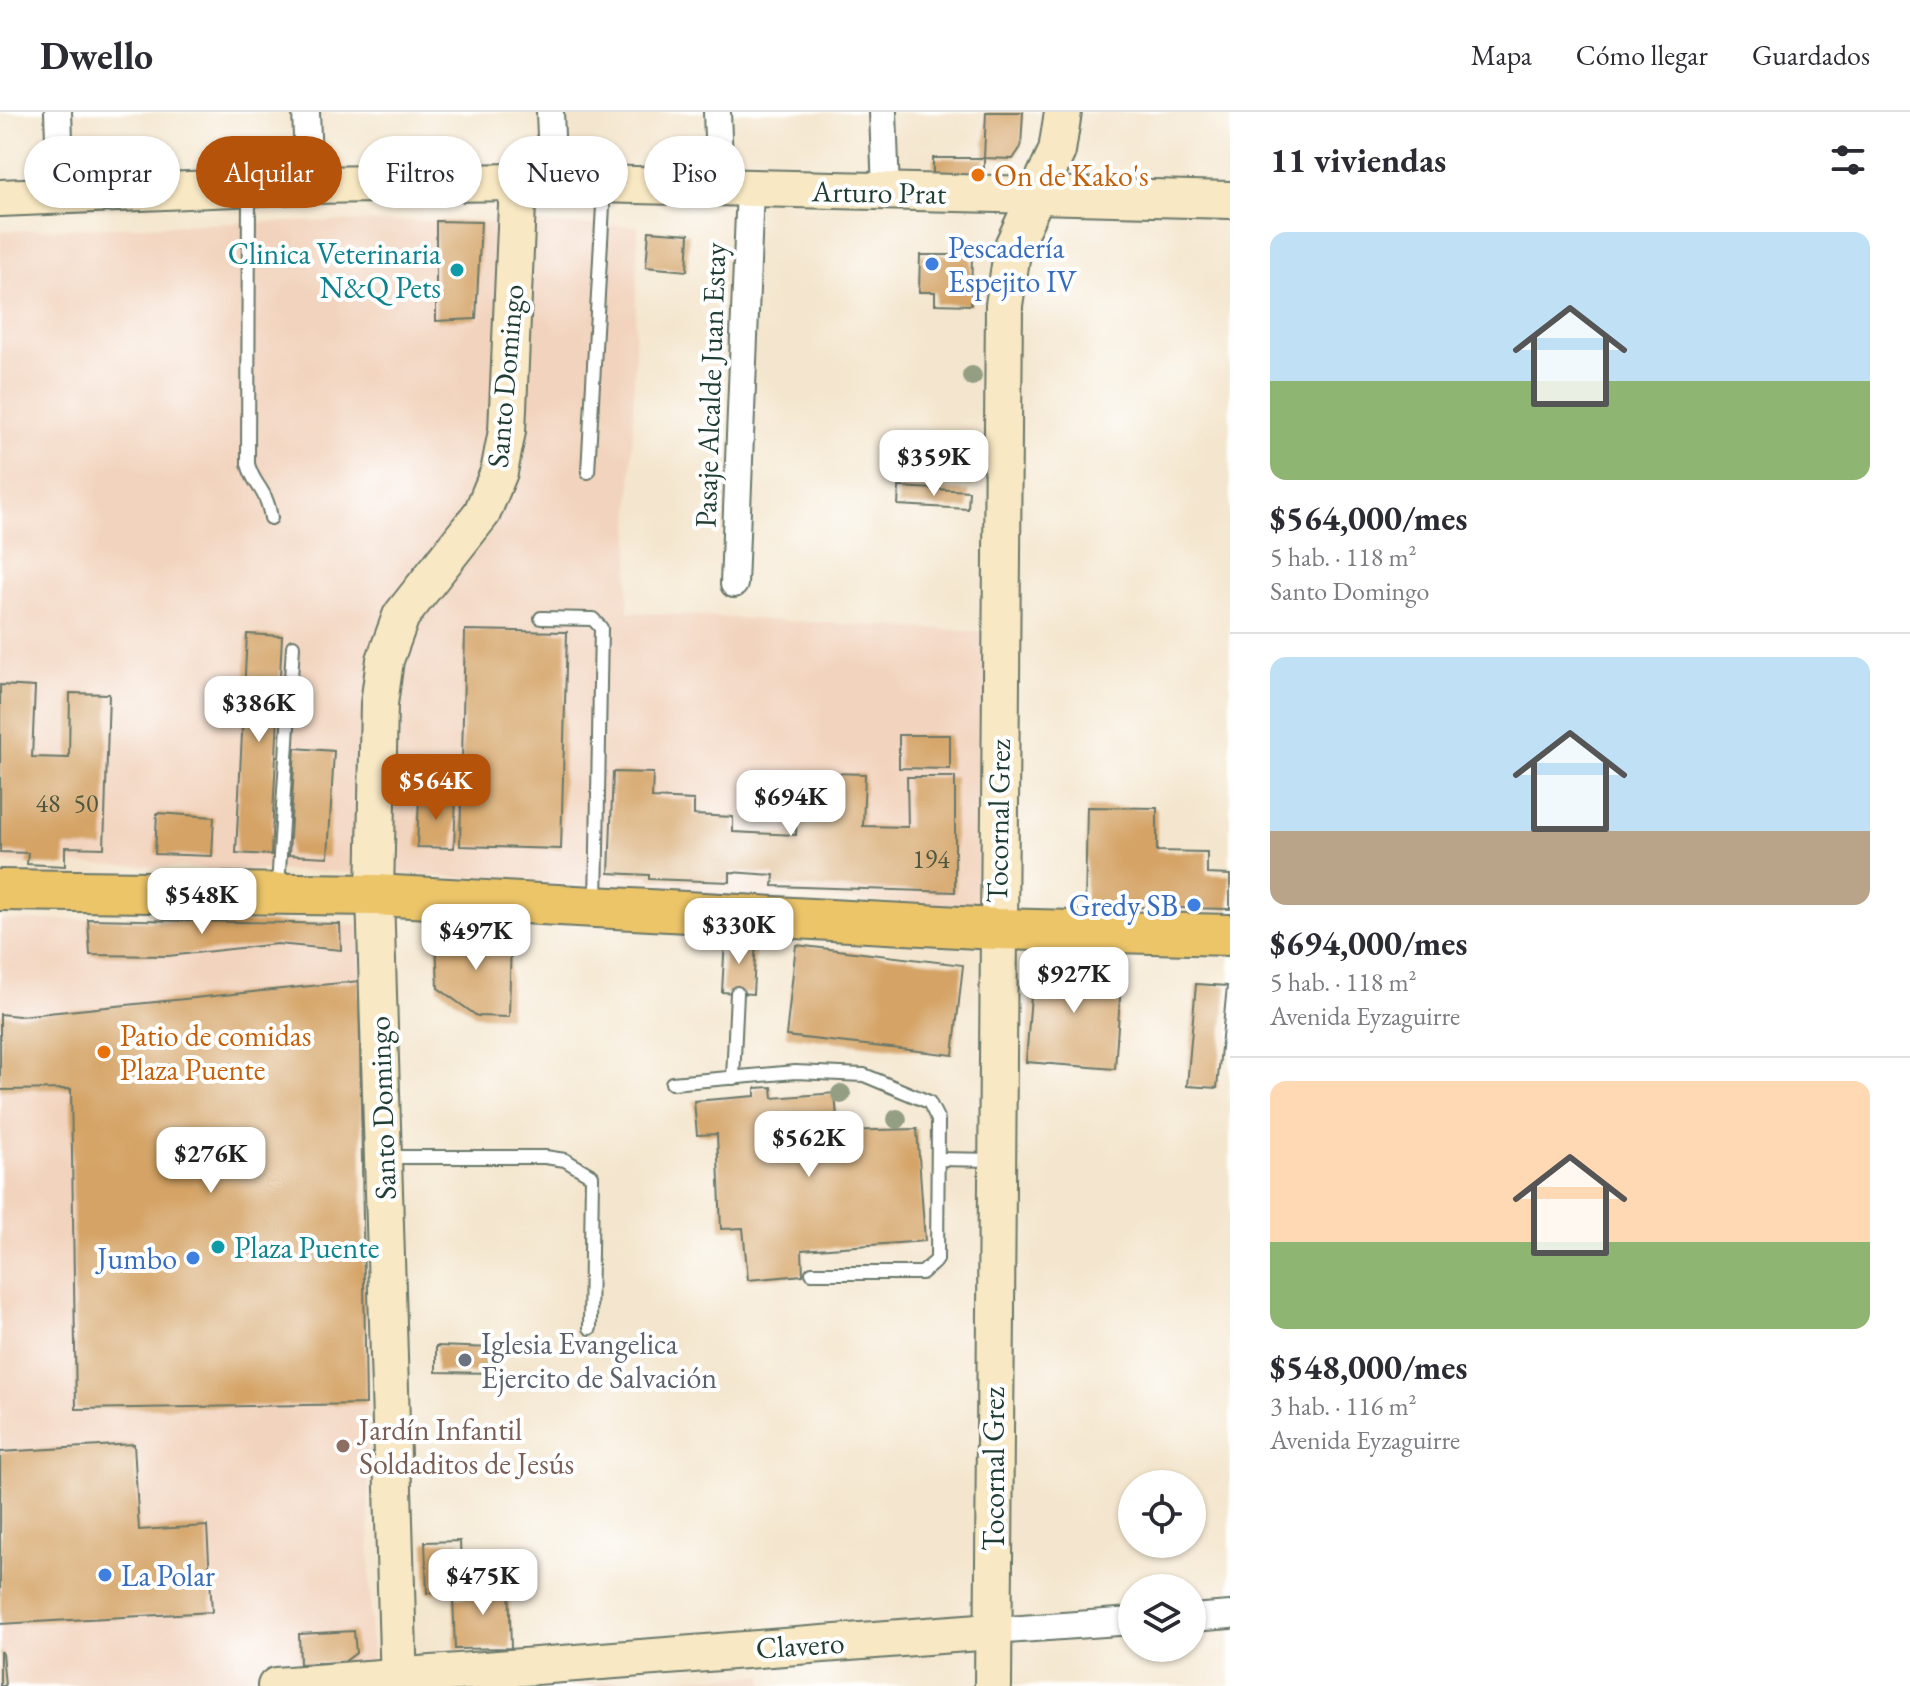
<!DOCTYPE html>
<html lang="es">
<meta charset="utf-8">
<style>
:root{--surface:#fff;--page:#f7f7f7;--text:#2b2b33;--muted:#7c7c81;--line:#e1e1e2;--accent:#b45309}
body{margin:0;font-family:"EB Garamond",serif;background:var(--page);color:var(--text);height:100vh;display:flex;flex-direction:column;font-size:30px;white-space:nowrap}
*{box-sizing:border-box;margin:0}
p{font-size:26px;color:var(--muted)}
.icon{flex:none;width:44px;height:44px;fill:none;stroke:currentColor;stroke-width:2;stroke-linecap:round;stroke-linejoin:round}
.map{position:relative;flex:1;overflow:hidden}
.drawer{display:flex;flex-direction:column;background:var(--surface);width:680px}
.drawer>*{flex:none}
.guide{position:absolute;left:24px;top:24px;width:760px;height:72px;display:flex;gap:16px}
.controls{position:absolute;left:1118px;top:1358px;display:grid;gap:16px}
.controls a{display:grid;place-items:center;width:88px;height:88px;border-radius:50%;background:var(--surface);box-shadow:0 2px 6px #0004;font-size:40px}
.price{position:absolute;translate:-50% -68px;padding:0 18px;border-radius:16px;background:#fff;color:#222;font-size:26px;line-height:52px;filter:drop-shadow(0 2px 4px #0008)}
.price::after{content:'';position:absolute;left:50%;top:48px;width:24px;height:18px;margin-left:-12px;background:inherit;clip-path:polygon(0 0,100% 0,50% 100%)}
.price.selected{background:var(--accent);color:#fff}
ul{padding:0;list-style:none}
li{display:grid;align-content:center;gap:16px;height:424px;padding:0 40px}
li+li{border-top:2px solid var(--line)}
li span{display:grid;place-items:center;height:248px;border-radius:16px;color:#555}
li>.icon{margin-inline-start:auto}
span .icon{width:144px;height:144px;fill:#fffc;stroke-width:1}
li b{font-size:34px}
h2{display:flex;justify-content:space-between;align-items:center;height:96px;padding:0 40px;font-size:34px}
.tag{padding:0 28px;border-radius:36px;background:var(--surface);box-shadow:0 2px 6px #0004;font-size:28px;line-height:72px}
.tag.selected{background:var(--accent);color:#fff}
header{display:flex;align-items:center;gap:48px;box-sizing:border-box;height:112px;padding:0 40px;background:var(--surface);border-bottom:2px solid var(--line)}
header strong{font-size:38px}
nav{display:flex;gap:44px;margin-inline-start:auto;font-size:28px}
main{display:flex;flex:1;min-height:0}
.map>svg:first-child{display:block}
</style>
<header>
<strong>Dwello</strong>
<nav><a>Mapa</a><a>Cómo llegar</a><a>Guardados</a></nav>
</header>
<main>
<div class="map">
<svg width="1230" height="1574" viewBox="0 0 1230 1574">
<rect width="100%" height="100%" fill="#fff"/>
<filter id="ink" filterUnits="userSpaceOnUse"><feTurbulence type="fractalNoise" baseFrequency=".0125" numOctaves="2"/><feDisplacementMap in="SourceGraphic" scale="16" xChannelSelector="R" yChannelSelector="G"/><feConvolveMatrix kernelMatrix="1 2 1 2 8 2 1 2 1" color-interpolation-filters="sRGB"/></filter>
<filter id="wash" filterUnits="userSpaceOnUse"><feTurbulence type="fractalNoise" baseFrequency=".006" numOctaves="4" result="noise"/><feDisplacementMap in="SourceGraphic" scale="32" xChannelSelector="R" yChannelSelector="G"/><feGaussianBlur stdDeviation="1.8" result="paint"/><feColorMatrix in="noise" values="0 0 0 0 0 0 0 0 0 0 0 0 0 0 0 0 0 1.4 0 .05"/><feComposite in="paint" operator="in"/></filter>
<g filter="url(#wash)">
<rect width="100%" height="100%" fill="#f4e6ce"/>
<g fill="#f2d4be">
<path d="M436,109l202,5 -10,386 360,20 -2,276 -591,-34 -395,-12v-631l260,-9z"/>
<path d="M88,807l271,6 13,761h-372v-765z"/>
<path d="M764,1563v11h-194v-3z"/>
</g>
<g id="blocks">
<g fill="#d4a365">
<path d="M986,0h37l-2,35 -8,12 -29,-1z"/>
<rect x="933" y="46" width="51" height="19"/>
<path d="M436,109l45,1 -5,97 -40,2z"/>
<path d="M649,119l40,3 -2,37 -41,-4z"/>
<path d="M920,143h52l-1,50 -36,-1v-12h-16z"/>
<path d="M899,375l70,4 -1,18 -70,-4z"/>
<path d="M465,518l102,2 -6,217 -101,-3z"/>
<path d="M247,522l35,2 -11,219 -35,-2z"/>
<path d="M0,573l35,2 -3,70 37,1 1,-65 39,1 -5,154 -39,-1v19l-38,-2 1,-11 -28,-1z"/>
<path d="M899,623h51v34l-51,-1z"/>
<path d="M295,636l39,3 -6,106 -39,-2z"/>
<path d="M613,660l40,1 -1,25 42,2v15l39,2v15l63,3 2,-63 67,2 -2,52 45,1 -1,-50h48v115l-182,-6 1,-11 -44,-3v10l-81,-3v-4l-40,-2z"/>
<path d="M419,683l37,2 -2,51 -37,-1z"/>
<path d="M1087,695l70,1v43l50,1v22l23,1v34l-145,-3z"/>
<path d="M157,701l57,4 -2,39 -57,-2z"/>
<path d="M88,807l252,5 1,26 -64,-6 -109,12 -78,-1z"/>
<path d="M442,821l69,2 -2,82 -32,-1 -39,-28 -2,-49z"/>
<path d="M725,826l31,2 -3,54 -31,-2z"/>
<path d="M796,833l167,20 -10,90 -167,-19z"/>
<path d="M1039,850l83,6 -7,101 -89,-7 7,-94z"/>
<path d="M359,869l7,423 -290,5 -5,-320 -71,1v-76l19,2z"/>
<path d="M1196,872l31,2 -10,102 -30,-2z"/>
<path d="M772,975l1,11 62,-5 3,38 79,-2 8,112 -123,9 1,25 -55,5 -5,-52 -22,1 -4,-95 -20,1 -3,-34 61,-5v-8z"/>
<path d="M436,1234l58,2v25l-58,-1z"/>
<path d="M134,1332l5,86 68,-4 5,86 -212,12v-172z"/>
<path d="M460,1429l2,51 -35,1 -2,-51z"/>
<path d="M466,1470h43l2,66 -56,1 -2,-52h14z"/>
<path d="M354,1519l2,22 -12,9 -44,2 -1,-30z"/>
<path d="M0,1540h2l3,34h-5z"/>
</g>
</g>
</g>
<g filter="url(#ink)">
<use href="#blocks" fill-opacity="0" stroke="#6a786a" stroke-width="2"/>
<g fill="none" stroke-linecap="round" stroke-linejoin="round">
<g stroke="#6a786a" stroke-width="16">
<g id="lane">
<path d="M249,80l-1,272c6,23 18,23 23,54"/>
<path d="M588,360l16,-284"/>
<path d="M541,506l52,1 8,9 -5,276"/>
<path d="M278,775l15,-241"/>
<path d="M733,966l4,-85"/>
<path d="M672,971l123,-11 69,3 65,27 9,18 -1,140 -15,13h-110"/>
<path d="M386,1045h159l20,3 27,16 -2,152"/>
<path d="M938,1047l57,1"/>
</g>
</g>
<g stroke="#6a786a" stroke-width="30">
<g id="street">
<path d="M58,0l3,83"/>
<path d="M306,0l3,73"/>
<path d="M550,0l3,72"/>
<path d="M717,0l3,76"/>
<path d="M883,0l3,80"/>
<path d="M734,472l16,-395"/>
<path d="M1192,1506l38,-3"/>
<path d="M992,1519l140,-10"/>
</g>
</g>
<g stroke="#6a786a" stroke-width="40">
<g id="secondary">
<path d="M0,86l309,-13 209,-3 712,18"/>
<path d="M276,1574l716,-55"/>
<path d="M399,1574l-24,-791 4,-191 6,-44 16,-44 81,-103 17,-41 8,-41 11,-249"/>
<path d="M993,1574l11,-1381 9,-59 44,-95 6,-39"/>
</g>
</g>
<g stroke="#6a786a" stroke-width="44">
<path id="primary" d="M0,778l375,5 621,34 234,6"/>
</g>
<use href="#lane" stroke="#fff" stroke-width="12"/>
<use href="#street" stroke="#fff" stroke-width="26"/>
<use href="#secondary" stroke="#f8e8c3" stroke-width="36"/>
<use href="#primary" stroke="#edc569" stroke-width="40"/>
</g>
<g fill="#949e83">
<circle cx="972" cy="264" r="10"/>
<circle cx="841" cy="982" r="10"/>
<circle cx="897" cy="1007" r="10"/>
</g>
</g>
<g fill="#e8710a" stroke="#fff" stroke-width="3">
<circle cx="978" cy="63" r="8"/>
<circle cx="104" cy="940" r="8"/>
</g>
<g fill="#3f7fe0" stroke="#fff" stroke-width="3">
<circle cx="932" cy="152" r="8"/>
<circle cx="1194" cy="793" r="8"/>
<circle cx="193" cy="1146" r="8"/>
<circle cx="105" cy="1463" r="8"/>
</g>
<g fill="#0f9aa8" stroke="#fff" stroke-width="3">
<circle cx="457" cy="158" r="8"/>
<circle cx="218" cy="1135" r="8"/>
</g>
<circle fill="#6b7280" stroke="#fff" stroke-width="3" cx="465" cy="1248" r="8"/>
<circle fill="#8d6e63" stroke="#fff" stroke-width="3" cx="343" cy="1334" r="8"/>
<g text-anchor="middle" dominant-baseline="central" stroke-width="8" stroke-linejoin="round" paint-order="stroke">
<g font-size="26" fill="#4c5640">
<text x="48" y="691">48</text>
<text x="86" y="691">50</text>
<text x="931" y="747">194</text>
</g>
<g font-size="30" fill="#c56008" stroke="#fff" text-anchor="start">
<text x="994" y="63">On de Kako's</text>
<text x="120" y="923">Patio de comidas<tspan x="120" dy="34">Plaza Puente</tspan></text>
</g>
<g font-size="30" fill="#1f3d34" stroke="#fff">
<text transform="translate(879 80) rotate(1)">Arturo Prat</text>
<text transform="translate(505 264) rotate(-85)">Santo Domingo</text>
<text transform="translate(710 273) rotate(-88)">Pasaje Alcalde Juan Estay</text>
<text transform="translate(998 709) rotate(-89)">Tocornal Grez</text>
<text transform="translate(382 996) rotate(-92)">Santo Domingo</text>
<text transform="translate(993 1357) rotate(-90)">Tocornal Grez</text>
<text transform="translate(800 1533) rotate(-4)">Clavero</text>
</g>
<g font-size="30" fill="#366cbe" stroke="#fff" text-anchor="start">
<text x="948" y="135">Pescadería<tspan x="948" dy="34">Espejito IV</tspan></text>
<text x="1178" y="793" text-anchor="end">Gredy SB</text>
<text x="177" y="1146" text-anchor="end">Jumbo</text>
<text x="121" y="1463">La Polar</text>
</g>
<g font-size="30" fill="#0d838f" stroke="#fff" text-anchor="end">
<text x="441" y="141">Clinica Veterinaria<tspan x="441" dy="34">N&amp;Q Pets</tspan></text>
<text x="234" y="1135" text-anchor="start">Plaza Puente</text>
</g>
<g font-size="30" fill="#5b616d" stroke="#fff" text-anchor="start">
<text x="481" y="1231">Iglesia Evangelica<tspan x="481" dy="34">Ejercito de Salvación</tspan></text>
</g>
<g font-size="30" fill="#785e54" stroke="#fff" text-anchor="start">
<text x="359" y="1317">Jardín Infantil<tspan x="359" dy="34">Soldaditos de Jesús</tspan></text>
</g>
</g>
</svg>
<div class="controls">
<a><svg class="icon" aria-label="locate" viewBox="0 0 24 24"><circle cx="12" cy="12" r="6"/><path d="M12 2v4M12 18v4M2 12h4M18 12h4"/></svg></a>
<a><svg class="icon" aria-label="layers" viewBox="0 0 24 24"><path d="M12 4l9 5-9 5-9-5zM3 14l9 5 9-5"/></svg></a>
</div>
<b class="price" style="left:934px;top:386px">$359K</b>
<b class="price" style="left:259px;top:632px">$386K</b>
<b class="price selected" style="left:436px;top:710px">$564K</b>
<b class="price" style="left:791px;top:726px">$694K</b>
<b class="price" style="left:202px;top:824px">$548K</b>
<b class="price" style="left:739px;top:854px">$330K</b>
<b class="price" style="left:476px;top:860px">$497K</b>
<b class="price" style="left:1074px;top:903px">$927K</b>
<b class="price" style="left:809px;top:1067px">$562K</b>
<b class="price" style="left:211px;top:1083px">$276K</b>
<b class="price" style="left:483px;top:1505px">$475K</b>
<div class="guide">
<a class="tag">Comprar</a>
<a class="tag selected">Alquilar</a>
<a class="tag">Filtros</a>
<a class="tag">Nuevo</a>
<a class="tag">Piso</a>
</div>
</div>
<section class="drawer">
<h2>11 viviendas<svg class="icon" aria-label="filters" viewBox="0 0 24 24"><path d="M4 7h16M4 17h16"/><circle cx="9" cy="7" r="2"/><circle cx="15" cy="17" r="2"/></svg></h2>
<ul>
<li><span style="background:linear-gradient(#bfe0f5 60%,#8fb573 0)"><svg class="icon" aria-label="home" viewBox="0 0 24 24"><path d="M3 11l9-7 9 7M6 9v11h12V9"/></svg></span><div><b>$564,000/mes</b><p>5 hab. · 118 m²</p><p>Santo Domingo</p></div></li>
<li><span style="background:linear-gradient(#bfe0f5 70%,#b9a48a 0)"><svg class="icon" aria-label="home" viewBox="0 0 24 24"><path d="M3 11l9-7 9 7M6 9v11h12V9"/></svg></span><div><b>$694,000/mes</b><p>5 hab. · 118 m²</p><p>Avenida Eyzaguirre</p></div></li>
<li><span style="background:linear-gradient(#ffd9b3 65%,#8fb573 0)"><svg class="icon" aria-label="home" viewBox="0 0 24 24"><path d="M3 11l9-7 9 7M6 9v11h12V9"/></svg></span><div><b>$548,000/mes</b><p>3 hab. · 116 m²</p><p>Avenida Eyzaguirre</p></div></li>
</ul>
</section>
</main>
